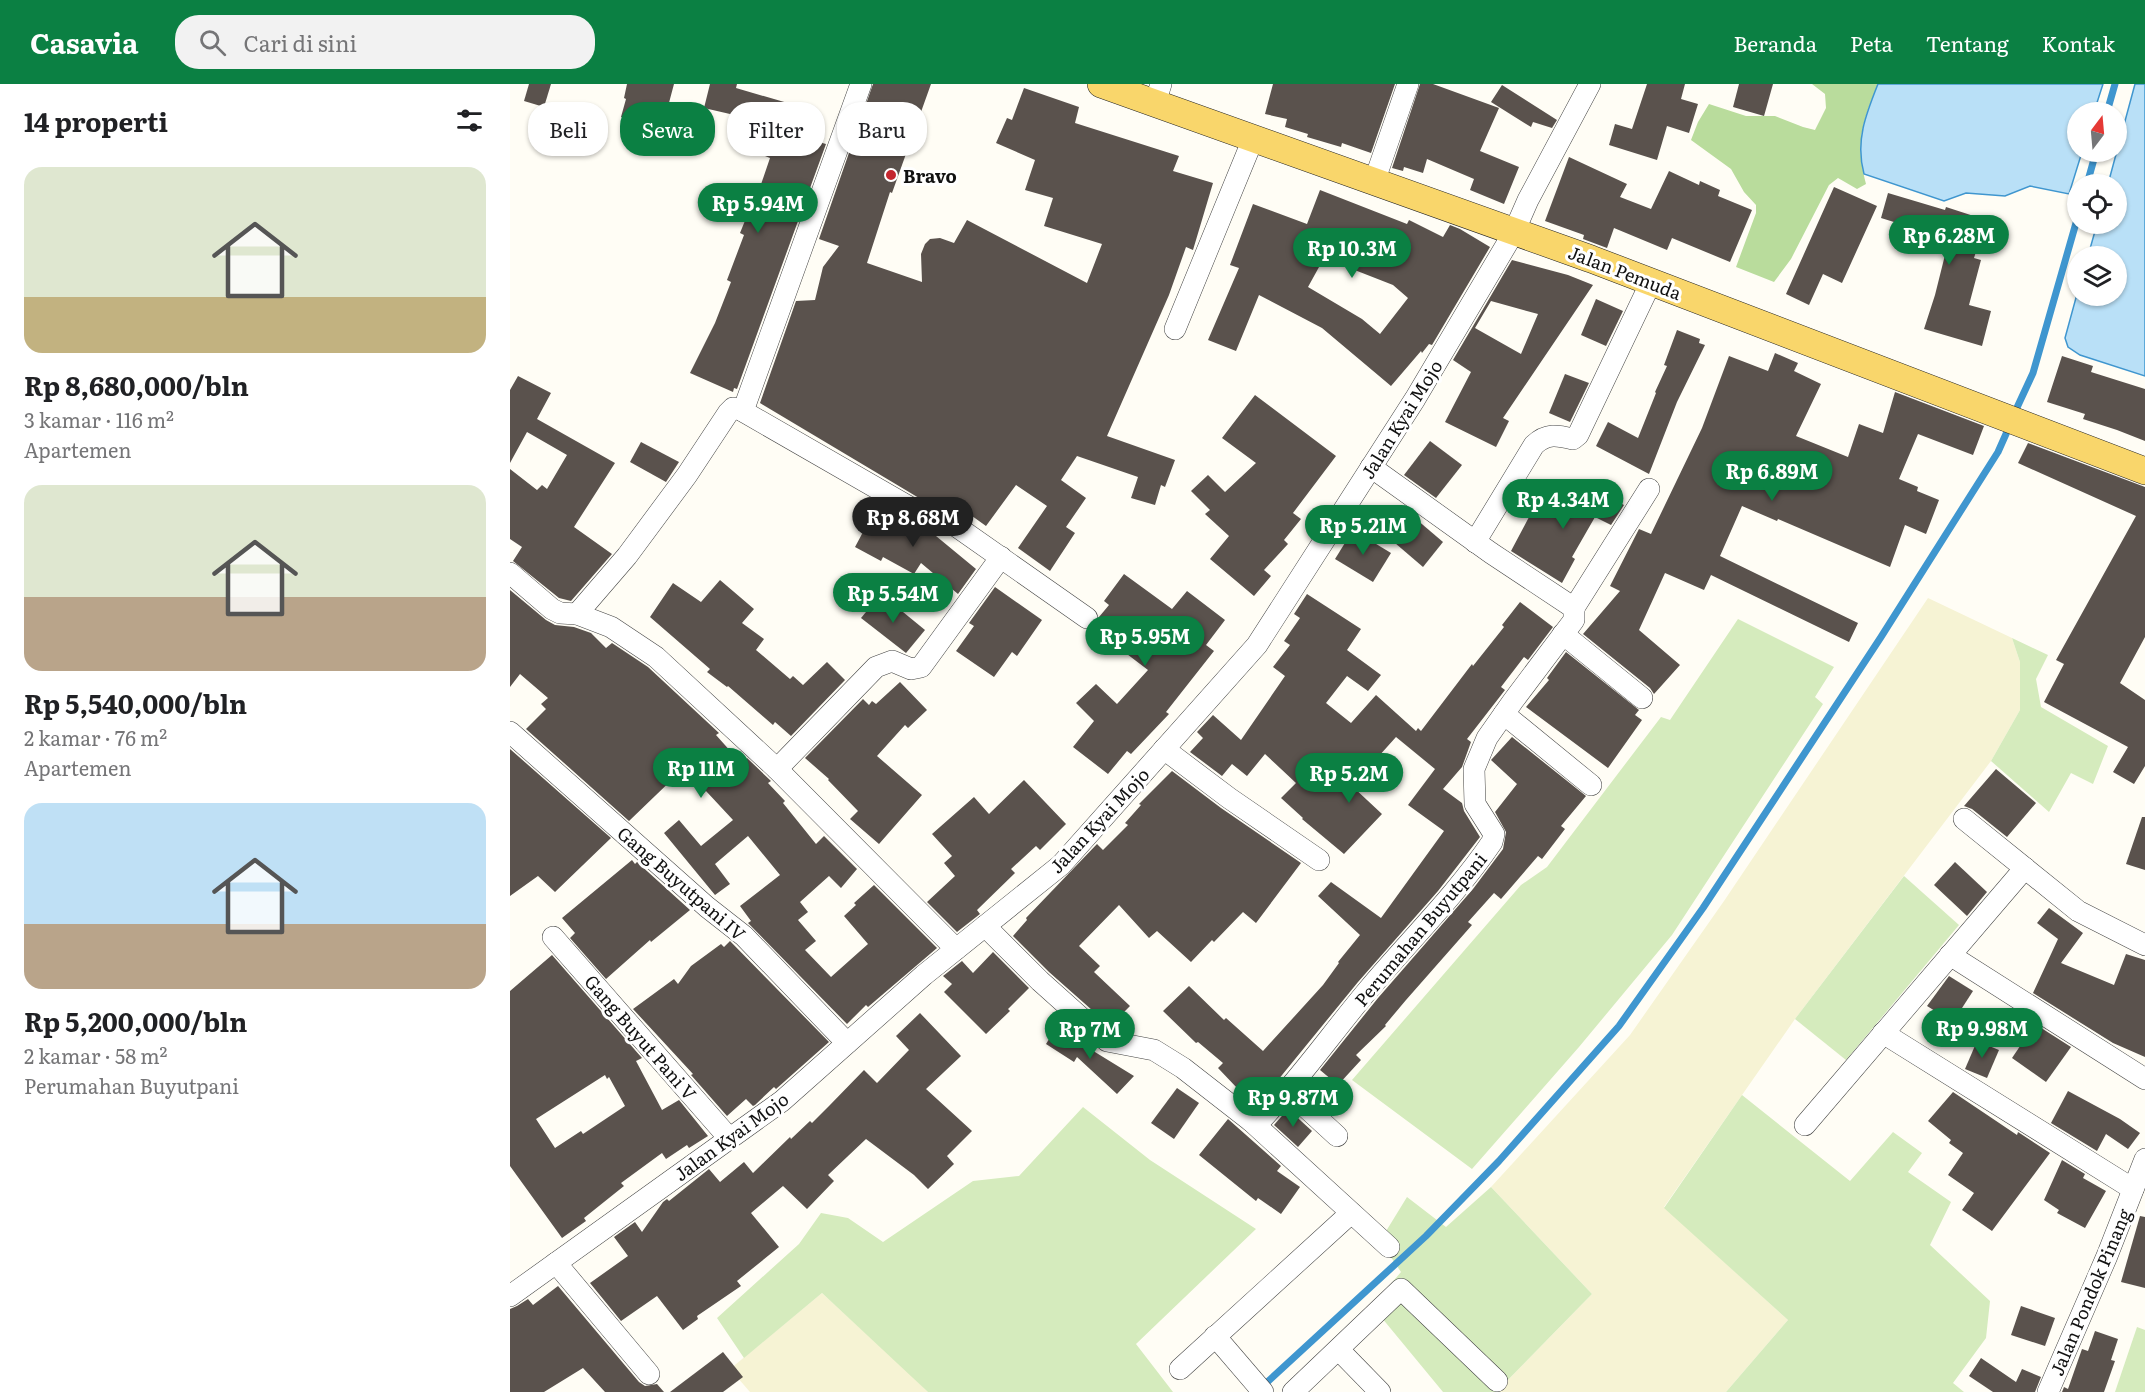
<!DOCTYPE html>
<html lang="id">
<meta charset="utf-8">
<style>
:root{--surface:#fff;--page:#f2f2f2;--text:#202124;--muted:#757577;--accent:#0b8043}
body{margin:0;font-family:Literata,serif;background:var(--page);color:var(--text);height:100vh;display:flex;flex-direction:column;font-size:22px;white-space:nowrap}
*{box-sizing:border-box;margin:0}
p{font-size:20px;color:var(--muted)}
.icon{flex:none;width:33px;height:33px;fill:none;stroke:currentColor;stroke-width:2;stroke-linecap:round;stroke-linejoin:round}
.map{position:relative;flex:1;overflow:hidden}
.panel{display:flex;flex-direction:column;background:var(--surface);width:510px}
.panel>*{flex:none}
.hud{position:absolute;left:18px;top:18px;width:570px;height:54px;display:flex;gap:12px}
.needle{width:39px;rotate:16deg}
.controls{position:absolute;left:1557px;top:18px;display:grid;gap:12px}
.controls a{display:grid;place-items:center;width:60px;height:60px;border-radius:50%;background:var(--surface);box-shadow:0 2px 4px #0004;font-size:30px}
.price{position:absolute;translate:-50% -51px;padding:0 14px;border-radius:21px;background:var(--accent);color:#fff;font-size:20px;line-height:39px;filter:drop-shadow(0 2px 3px #0008)}
.price::after{content:'';position:absolute;left:50%;top:36px;width:18px;height:14px;margin-left:-9px;background:inherit;clip-path:polygon(0 0,100% 0,50% 100%)}
.price.active{background:#222;color:#fff}
ul{padding:0;list-style:none}
li{display:grid;align-content:center;gap:12px;height:318px;padding:0 24px}
li span{display:grid;place-items:center;height:186px;border-radius:18px;color:#555}
li>.icon{margin-inline-start:auto}
span .icon{width:108px;height:108px;fill:#fffc;stroke-width:1}
li b{font-size:26px}
h2{display:flex;justify-content:space-between;align-items:center;height:72px;padding:0 24px;font-size:26px}
.tag{padding:0 21px;border-radius:24px;background:var(--surface);box-shadow:0 2px 4px #0004;font-size:21px;line-height:54px}
.tag.active{background:var(--accent);color:#fff}
header{display:flex;align-items:center;gap:36px;box-sizing:border-box;height:84px;padding:0 30px;background:var(--accent);color:#fff}
header strong{font-size:28px}
nav{display:flex;gap:33px;margin-inline-start:auto;font-size:21px}
.search{width:420px;height:54px;background:var(--page);display:flex;align-items:center;gap:15px;box-sizing:border-box;padding:0 21px;border-radius:24px;color:var(--muted);font-size:22px}
main{display:flex;flex:1;min-height:0}
.map>svg:first-child{display:block}
</style>
<header>
<strong>Casavia</strong>
<div class="search"><svg class="icon" aria-label="search" viewBox="0 0 24 24"><circle cx="10" cy="10" r="6"/><path d="M15 15l6 6"/></svg>Cari di sini</div>
<nav><a>Beranda</a><a>Peta</a><a>Tentang</a><a>Kontak</a></nav>
</header>
<main>
<section class="panel">
<h2>14 properti<svg class="icon" aria-label="filters" viewBox="0 0 24 24"><path d="M4 7h16M4 17h16"/><circle cx="9" cy="7" r="2"/><circle cx="15" cy="17" r="2"/></svg></h2>
<ul>
<li><span style="background:linear-gradient(#dfe7d0 70%,#c2b280 0)"><svg class="icon" aria-label="home" viewBox="0 0 24 24"><path d="M3 11l9-7 9 7M6 9v11h12V9"/></svg></span><div><b>Rp 8,680,000/bln</b><p>3 kamar · 116 m²</p><p>Apartemen</p></div></li>
<li><span style="background:linear-gradient(#dfe7d0 60%,#b9a48a 0)"><svg class="icon" aria-label="home" viewBox="0 0 24 24"><path d="M3 11l9-7 9 7M6 9v11h12V9"/></svg></span><div><b>Rp 5,540,000/bln</b><p>2 kamar · 76 m²</p><p>Apartemen</p></div></li>
<li><span style="background:linear-gradient(#bfe0f5 65%,#b9a48a 0)"><svg class="icon" aria-label="home" viewBox="0 0 24 24"><path d="M3 11l9-7 9 7M6 9v11h12V9"/></svg></span><div><b>Rp 5,200,000/bln</b><p>2 kamar · 58 m²</p><p>Perumahan Buyutpani</p></div></li>
</ul>
</section>
<div class="map">
<svg width="1635" height="1308" viewBox="0 0 1635 1308">
<rect width="100%" height="100%" fill="#fffdf5"/>
<g fill="#f6f3d4">
<path d="M1418,514l84,40 8,24v48l-29,51 -196,258 -131,188 124,113 -62,72h-230l96,-98 -101,-107 139,-152 94,-134z"/>
<path d="M312,1209l89,82 17,17h-178l-20,-23z"/>
</g>
<g fill="#d5ebbd">
<path d="M1228,535l96,48 -19,30 8,7 -151,231 -93,112 -107,122 -120,-89 169,-195 26,-18 114,-150 9,3z"/>
<path d="M1502,554l36,17 -12,24 5,28 67,39 -15,38 -22,-11 -22,39 -58,-51 29,-51v-48z"/>
<path d="M1394,792l55,49 -113,135 -51,-41z"/>
<path d="M1232,1011l108,86 43,-49 29,21 -14,19 43,30 -21,43 60,56 -4,37 -33,45 11,9h-238l62,-72 -124,-112z"/>
<path d="M573,1023l67,53 106,69 -120,115 37,48h-245l-106,-99 -78,65 -27,-40 82,-74 22,-31 27,5 35,24 90,-61 46,-5z"/>
<path d="M981,1103l101,107 -96,98h-53l-71,-86 29,-34 -21,-31 27,-44 39,30z"/>
<path d="M1627,1243l8,3v62h-30z"/>
</g>
<path fill="#b9dc9c" d="M1302,0h66c-16,39 -23,57 -12,100l-9,5 -19,-11 -9,7 -38,74 -17,23 -38,-15 20,-54v-8l-12,-13 -13,-23 -40,-29 7,-18 11,-18 37,12h29l28,11 12,3 11,-22 -1,-14z"/>
<g fill="#b9e0f7" stroke="#3f96cf" stroke-width="1.5">
<path d="M1368,0h225l-9,28h-16v40h4l-13,42 -39,-8 -25,10 -39,-3 -22,8 -80,-27c-9,-33 2,-60 14,-90z"/>
<path d="M1625,0h10v292l-65,-21 -12,-8 -3,-9 12,-44 1,2h38v-40h-28l9,-32h19v-40h-8z"/>
</g>
<g fill="none" stroke-linecap="round" stroke-linejoin="round">
<g stroke="#3f96cf" stroke-width="7">
<path d="M1597,28l8,-28"/>
<path d="M1577,100l9,-32"/>
<path d="M1504,330l19,-41 45,-157"/>
<path d="M753,1302l163,-150 73,-75 120,-135 84,-118 178,-271 117,-185 12,-27"/>
</g>
</g>
<g fill="#5a524d" fill-rule="evenodd">
<path d="M19,0h22l-7,23 -20,-6z"/>
<path d="M117,0h47l-12,45 -41,-12 5,-18 -2,-1z"/>
<path d="M200,0h27l-1,4 62,18 -8,28 36,10 -89,245 -3,-1 -1,4 -43,-19 25,-50 16,-41 -4,-2 17,-45 -4,-2 13,-32 2,1 15,-44 -5,-2 11,-37 -31,-9 -2,7 -39,-9z"/>
<path d="M363,0h58l-39,109 -2,-1 -23,71 55,19 -1,-28 4,-10 5,-5 10,-1 14,5 13,-23 120,63 15,-39 -58,-18 9,-28 -28,-8 10,-30 -39,-17 11,-25 5,2 12,-32 55,19 -4,16 104,33 -6,15 40,12 -20,67 -7,-3 -17,48 -62,141 68,24 -10,27 -4,-2 -6,20 -24,-7 7,-21 -61,-21 -16,24 25,18 -20,29 9,6 -25,38 -32,-23 29,-42 -31,-21 -30,41 -39,-28 -13,5 -15,-5 -159,-95 36,-102 19,-1 8,-33 16,-21 -20,-7z"/>
<path d="M763,0h122l-24,69 -29,-10 -1,4 -34,-10 1,-3 -23,-7 2,-8 -22,-5z"/>
<path d="M910,0h13l66,24 -19,43 39,16 -15,37 -34,-14 4,-11 -47,-20 -4,14 -19,-6 -1,4 -11,-3z"/>
<path d="M1137,0h38l-4,15 17,5 -9,29 -22,-7 -10,34 -48,-15 6,-21 17,5z"/>
<path d="M1229,0h34l-9,32 -31,-9z"/>
<path d="M992,1l55,35 -5,8 -19,-6 -2,5 -40,-25z"/>
<path d="M1059,73l58,27 -7,13 31,12 18,-38 30,14 1,-4 20,9 -2,6 34,14 -22,52 -58,-24 -5,12 -53,-22 -7,20 -24,-9 1,-4 -39,-14z"/>
<path d="M1324,103l43,19 -35,77 -19,-9 -14,31 -23,-11z"/>
<path d="M810,106l87,34 2,-4 34,17 7,-12 10,4 30,18 -58,98 -3,-1 -7,9 -1,-2 -30,35 -69,-58 -63,-33 -23,56 -28,-11 31,-72 -9,-3 23,-61 54,20zM814,174l69,27 15,13 -28,36 -18,-15 -54,-32z"/>
<path d="M1378,109l57,17 1,-3 40,13 -12,38 7,2 -12,45 22,6 -9,35 -58,-17 11,-34 14,-56 -68,-21z"/>
<path d="M1002,176l56,15 25,10 -90,133 6,3 -13,26 -51,-25 26,-50 -18,-12zM981,217l47,13 -17,40 -46,-26z"/>
<path d="M1086,215l27,12 -17,35 -25,-11z"/>
<path d="M1167,246l23,9 -1,4 6,2 -28,57 -28,72 -53,-28 12,-24 30,16 18,-45 -1,-1 12,-26 -3,-1z"/>
<path d="M1265,269l23,10 -4,8 27,13 -25,52 52,21 11,-33 24,9 12,-41 89,34 -11,29 -55,-21 -19,45 19,8 -1,4 22,9 -13,34 -21,-9 -15,42 -112,-48 -1,2 -35,-15 -22,50 138,67 -9,19 -138,-67 -7,15 -39,-17 -26,57 41,35 -26,29 -4,-6 -67,-54 37,-43 -10,-5 29,-57 12,5 51,-106 27,-72 39,15z"/>
<path d="M1552,272l31,10 -2,6 54,17v52l-28,-11 -34,-11 2,-5 -38,-12z"/>
<path d="M1055,290l24,9 -19,39 -21,-9z"/>
<path d="M8,292l33,17 -14,26 78,44 -41,64 38,27 -41,47 -12,-3 -46,-37 9,-14 -12,-8v-70l27,21 5,-5 5,4 20,-34 -40,-23 -17,31v-73z"/>
<path d="M745,311l81,61 -43,57 8,6 -17,21 4,4 -24,26 7,6 -17,20 -44,-37 19,-23 -24,-22 5,-4 -19,-19 17,-16 17,17 31,-29 -34,-25z"/>
<path d="M920,357l32,24 -26,33 -32,-23z"/>
<path d="M131,358l38,20 -13,20 -36,-20z"/>
<path d="M1518,359l117,44v150l-25,46 25,17v66l-11,18 -21,-12 15,-25 -84,-45 20,-38 -8,-4 80,-144 -118,-53z"/>
<path d="M1067,397l47,24 -13,20 -16,-8 -23,40 3,2 -13,24 -51,-32 26,-49 22,11z"/>
<path d="M368,420l43,23 18,4 -3,5 40,33 -18,25 -37,-31 -7,11 -31,-17 -2,4 -26,-14z"/>
<path d="M906,435l27,23 -20,25 -28,-24z"/>
<path d="M843,446l38,23 -18,29 -38,-23z"/>
<path d="M614,490l48,35 15,-18 38,29 -19,25 8,6 -48,61 3,2 -38,40 -4,-3 -19,23 -35,-27 21,-26 -18,-18 20,-19 21,20 31,-34 -54,-41 4,-4 1,-8 10,-12 -5,-4z"/>
<path d="M210,496l34,29 -12,14 22,16 -8,11 34,29 3,-3 10,9 24,-23 18,18 -54,56 -16,-14 -2,3 -45,-39 -1,1 -20,-15 3,-3 -60,-52 23,-34 28,19z"/>
<path d="M485,503l47,33 -25,36 -5,-4 -18,25 -38,-26 18,-25 -5,-3z"/>
<path d="M0,506l36,30 9,5 19,2 17,6 15,15 6,-5 36,24 71,66 -3,2 25,28 6,-5 24,23 -3,2 17,18 -2,2 33,41 8,-8 33,33 -16,19 -12,-12 -29,26 8,10 -10,8 18,21 -11,9 26,27 37,-33 -24,-28 12,-11 -2,-2 20,-18 63,63 -69,59 -2,-2 -19,19 -99,-101 3,-2 -11,-15 40,-31 -32,-39 -33,28 15,20 -15,11 -51,-62 15,-13 22,26 32,-26 -27,-29 -3,3 -21,-24 -53,51 -103,-92 20,-20 -5,-5 7,-6 -28,-24 -10,13z"/>
<path d="M371,510l44,36 -19,23 -45,-35z"/>
<path d="M797,510l54,35 -14,21 34,25 -13,16 -21,-15 -21,27 25,20 25,-28 40,36 2,-3 3,3 51,-67 1,2 31,-39 -2,-2 18,-23 33,25 -25,33 -4,-3 -23,30 4,3 -38,49 4,3 -9,25 -19,22 19,14 2,8 16,26 -42,54 -80,91 -103,126 -20,-17 2,-3 -19,-20 5,-5 -25,-21 -2,1 -33,-32 26,-25 35,34 2,-2 37,33 60,-66 16,-22 -1,-1 22,-27 -42,-39 13,-14 50,36 63,-87 -36,-26 27,-36 -39,-32 -44,49 30,28 -38,40 -42,-35 1,-1 -22,-20 15,-15 -31,-29 -18,22 -15,-12 -10,12 -32,-24 13,-14 -6,-6 16,-17 28,25 44,-64 -12,-9 17,-22 -6,-4 16,-23 -6,-4z"/>
<path d="M1056,568l73,58 -4,5 7,5 -34,48 -82,-61 23,-27 -2,-2z"/>
<path d="M390,598l27,28 -19,18 -3,-3 -28,31 45,39 -43,49 -29,-25 8,-8 -30,-31 1,-1 -24,-21 58,-59 6,6 3,-4 4,3z"/>
<path d="M1002,653l74,59 -25,30 4,3 -23,30 -4,-3 -37,43 -7,-6 -26,29 4,3 -66,75 -21,25 1,1 -30,29 5,5 -23,25 -18,-15 58,-72 95,-109 30,-40 3,-17 -11,-20 22,-28 -26,-24z"/>
<path d="M0,665l101,89 -56,54 -17,-16 -28,20z"/>
<path d="M1486,685l40,34 -29,34 -35,-28 -8,-3z"/>
<path d="M662,687l49,37 80,55 -45,60 -13,-11 -29,30 -2,-2 -21,22 -34,-31 -8,7 -30,-33 -40,41 21,20 -6,6 36,34 -20,20 -61,-54 -36,-36 14,-16 -1,-2 71,-74 6,6 25,-25 -3,-2 16,-18 -2,-1z"/>
<path d="M514,696l42,44 -26,26 -4,-4 -25,23 4,4 -38,37 3,4 -23,18 -30,-30 28,-26 -11,-13 8,-7 -20,-22 42,-37 15,17z"/>
<path d="M1632,733h3v53l-19,-6z"/>
<path d="M122,776l3,4 2,-2 53,48 -39,32 -1,-2 -44,39 -36,-41 5,-5 -13,-15z"/>
<path d="M1445,778l32,30 -20,24 -33,-31z"/>
<path d="M1539,824l34,25 -22,30 53,22 12,-31 19,6v97l-32,-14 -80,-50 25,-54 -21,-16z"/>
<path d="M220,857l99,101 -53,47 -2,-2 -19,18 -2,1 -7,-7 -19,17 -36,-41 2,-1 -60,-65 41,-30 4,5 13,-18 30,-22 3,3z"/>
<path d="M483,868l36,36 -21,21 2,2 -24,23 -42,-42 8,-8 -9,-8 19,-15 11,12z"/>
<path d="M42,871l90,103 -6,3 26,49 17,-10 29,36 -19,12 -2,-3 -21,14 -4,-6 -41,30 3,3 -40,32 2,3 -24,17 -52,-72v-175zM95,991l2,4 2,-2 16,29 -42,28 -2,-3 -26,17 -19,-29z"/>
<path d="M1439,892l24,15 -20,31 -26,-16z"/>
<path d="M410,929l41,43 -35,33 46,42 -25,25 7,8 -26,25 -14,-14 -48,-36 -38,36 6,6 -27,28 -24,-23 -32,27 28,34 -42,34 4,5 -44,30 1,3 -15,11 -26,-34 -36,25 -31,-38 38,-27 -14,-19 21,-15 7,10 21,-30 4,-3 2,2 40,-32 11,13 24,-20 9,11 37,-36 1,2 19,-18 2,2 17,-17 35,-36 13,13 32,-33 -13,-14z"/>
<path d="M1525,940l36,23 -25,35 -34,-24z"/>
<path d="M546,944l8,5 70,43 -17,18 -40,-37 -3,5 -28,-18z"/>
<path d="M1467,957l22,9 -12,28 -22,-9z"/>
<path d="M667,1004l22,15 -25,36 -23,-16z"/>
<path d="M1558,1007l52,28 20,14 -12,16 -22,-15 -9,17 -46,-28z"/>
<path d="M1443,1008l64,43 1,-3 32,21 -58,78 -30,-21 12,-17 -26,-18 15,-22 -14,-10 2,-3 -23,-19z"/>
<path d="M778,1025l24,22 -14,16 -24,-22z"/>
<path d="M718,1035l53,47 -4,5 23,16 -19,27 -23,-16 -2,3 -57,-46z"/>
<path d="M1552,1076l23,14 -2,4 23,13 -21,37 -28,-15 2,-3 -15,-10z"/>
<path d="M1630,1132l5,1v71l-24,-6z"/>
<path d="M48,1202l81,96 6,4 12,-2 7,8h-59l-22,-24 -39,24h-34v-83l7,-3 11,-7 5,6z"/>
<path d="M1511,1222l34,12 -10,28 -34,-11z"/>
<path d="M1585,1247l23,8 -7,21 4,1 -11,31h-42l2,-5 4,2 14,-40 6,2z"/>
<path d="M213,1268l20,25 -20,15h-53z"/>
<path d="M1471,1274l35,24 6,-13 19,8 -6,15h-42l-24,-16z"/>
</g>
<g fill="none" stroke-linecap="round" stroke-linejoin="round">
<g stroke="#444" stroke-width="22">
<g id="minor">
<path d="M645,19l6,-19"/>
<path d="M864,98l34,-98"/>
<path d="M665,245l78,-190"/>
<path d="M233,327l118,-327"/>
<path d="M965,458l59,-97c13,-12 23,-10 39,-6l5,-4 73,-153"/>
<path d="M0,489l42,36 8,4 17,1 34,13 45,30 121,112 179,180"/>
<path d="M1064,524l75,-119"/>
<path d="M67,530l50,-58 60,-81 41,-62 5,-5 6,1 174,100 13,6 17,2 144,101"/>
<path d="M1053,550l79,64"/>
<path d="M994,630l87,71"/>
<path d="M0,648l197,175 37,29 103,107"/>
<path d="M654,665l65,49 90,62"/>
<path d="M267,685l99,-102 16,-6 19,8 10,-2 80,-110"/>
<path d="M1454,735l114,92 67,34"/>
<path d="M475,842l55,55 67,60 47,9 29,18 68,53h9c39,-41 72,-88 108,-131 41,-49 88,-95 124,-148l2,-8 -19,-30 -1,-35 13,-31 26,-37 61,-81v-12l-83,-55 -120,-86"/>
<path d="M43,853l176,201"/>
<path d="M1440,871l195,124"/>
<path d="M1373,949l250,156"/>
<path d="M778,1007l49,45"/>
<path d="M741,1037l138,126"/>
<path d="M1295,1041l220,-257"/>
<path d="M46,1179l93,111"/>
<path d="M0,1212l272,-195 142,-126 137,-110 196,-220 158,-246 99,-167 14,-32 62,-116"/>
<path d="M705,1252l48,56"/>
<path d="M829,1266l41,42"/>
<path d="M670,1285l171,-156"/>
<path d="M783,1308l108,-103 96,92"/>
<path d="M1538,1308l59,-136 38,-97"/>
</g>
</g>
<g stroke="#222" stroke-width="28">
<path id="major" d="M591,0l490,175 554,212"/>
</g>
<use href="#minor" stroke="#fff" stroke-width="21"/>
<use href="#major" stroke="#f9d66b" stroke-width="27"/>
</g>
<circle fill="#c4262e" stroke="#fff" stroke-width="2" cx="381" cy="91" r="6"/>
<g text-anchor="middle" dominant-baseline="central" stroke-width="6" stroke-linejoin="round" paint-order="stroke">
<g font-size="18" font-weight="bold" fill="#111" stroke="#fff" text-anchor="start">
<text x="393" y="91">Bravo</text>
</g>
<g font-size="18" fill="#111" stroke="#fff">
<text transform="translate(1115 188) rotate(21)">Jalan Pemuda</text>
<text transform="translate(891 335) rotate(-58)">Jalan Kyai Mojo</text>
<text transform="translate(589 736) rotate(-47)">Jalan Kyai Mojo</text>
<text transform="translate(172 799) rotate(41)">Gang Buyutpani IV</text>
<text transform="translate(910 845) rotate(-50)">Perumahan Buyutpani</text>
<text transform="translate(131 953) rotate(49)">Gang Buyut Pani V</text>
<text transform="translate(221 1052) rotate(-36)">Jalan Kyai Mojo</text>
<text transform="translate(1580 1208) rotate(-67)">Jalan Pondok Pinang</text>
</g>
</g>
</svg>
<div class="controls">
<a><svg class="needle" viewBox="-14 -14 28 28"><path d="M0-13l5 13h-10z" fill="#e53935"/><path d="M0 13l5-13h-10z" fill="#757577"/></svg></a>
<a><svg class="icon" aria-label="locate" viewBox="0 0 24 24"><circle cx="12" cy="12" r="6"/><path d="M12 2v4M12 18v4M2 12h4M18 12h4"/></svg></a>
<a><svg class="icon" aria-label="layers" viewBox="0 0 24 24"><path d="M12 4l9 5-9 5-9-5zM3 14l9 5 9-5"/></svg></a>
</div>
<b class="price" style="left:248px;top:150px">Rp 5.94M</b>
<b class="price" style="left:1439px;top:182px">Rp 6.28M</b>
<b class="price" style="left:842px;top:195px">Rp 10.3M</b>
<b class="price" style="left:1262px;top:418px">Rp 6.89M</b>
<b class="price" style="left:1053px;top:446px">Rp 4.34M</b>
<b class="price active" style="left:403px;top:464px">Rp 8.68M</b>
<b class="price" style="left:853px;top:472px">Rp 5.21M</b>
<b class="price" style="left:383px;top:540px">Rp 5.54M</b>
<b class="price" style="left:635px;top:583px">Rp 5.95M</b>
<b class="price" style="left:191px;top:715px">Rp 11M</b>
<b class="price" style="left:839px;top:720px">Rp 5.2M</b>
<b class="price" style="left:1472px;top:975px">Rp 9.98M</b>
<b class="price" style="left:580px;top:976px">Rp 7M</b>
<b class="price" style="left:783px;top:1044px">Rp 9.87M</b>
<div class="hud">
<a class="tag">Beli</a>
<a class="tag active">Sewa</a>
<a class="tag">Filter</a>
<a class="tag">Baru</a>
</div>
</div>
</main>
